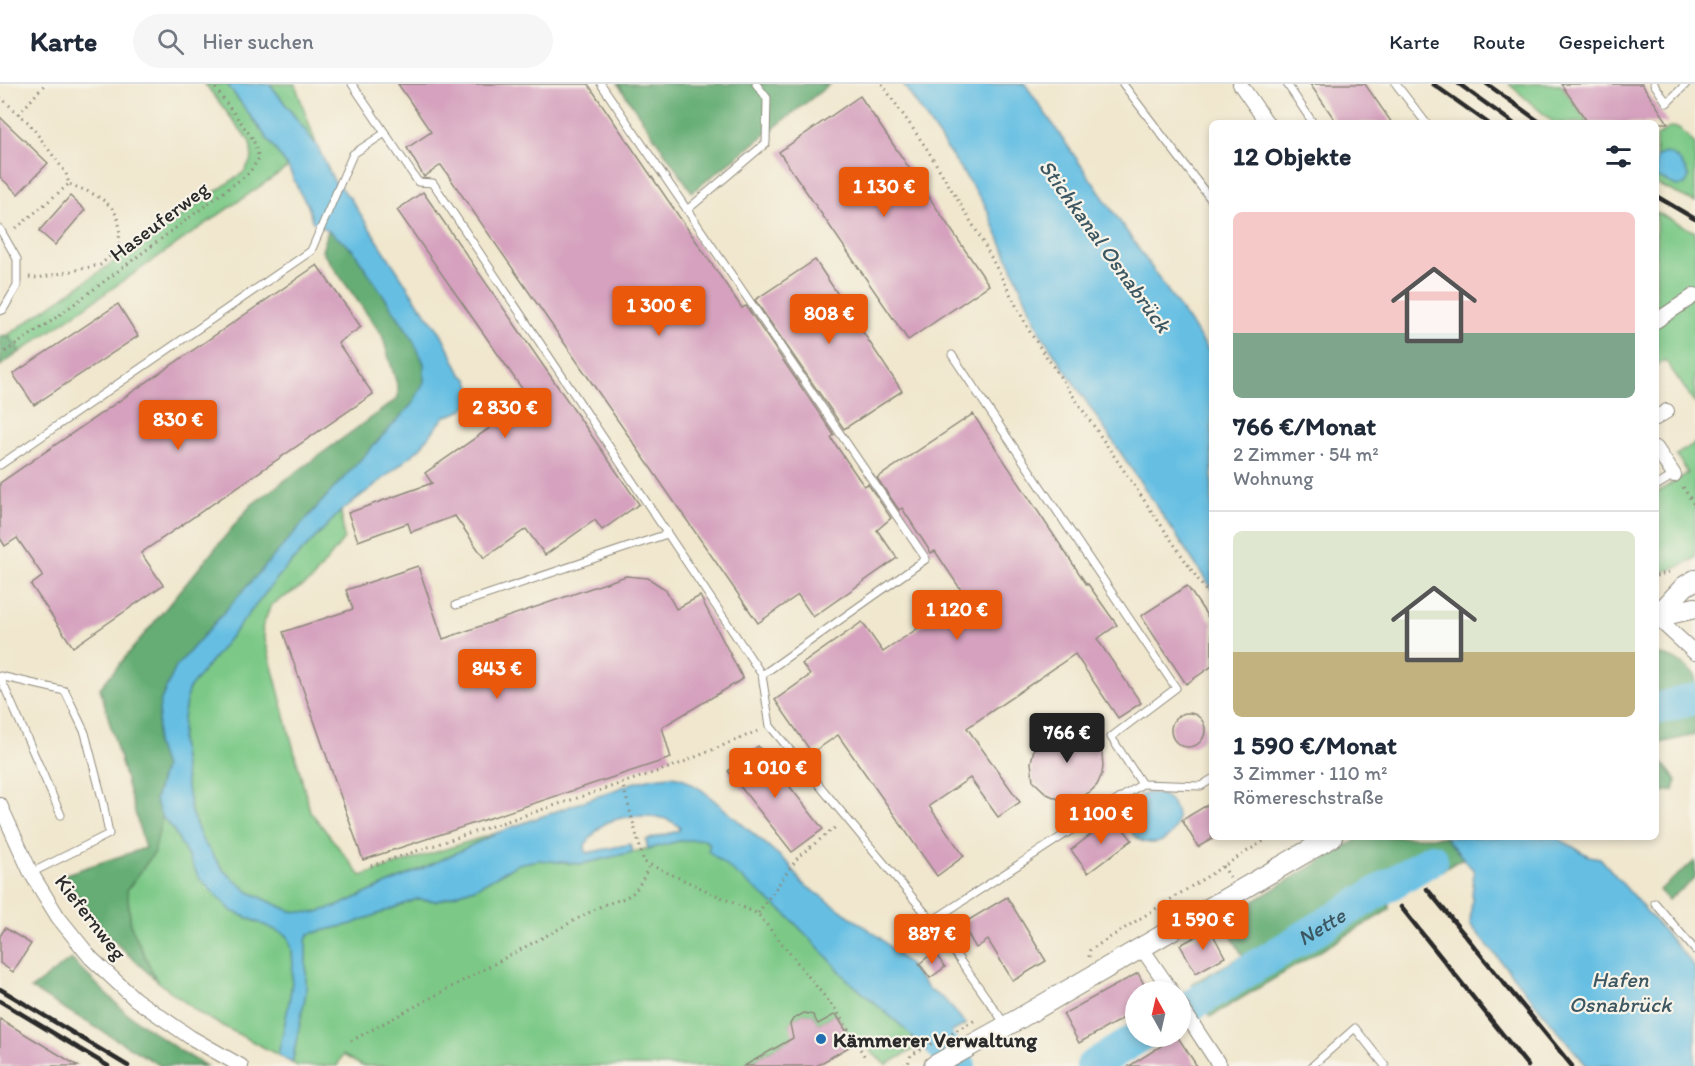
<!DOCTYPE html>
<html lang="de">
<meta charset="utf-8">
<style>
:root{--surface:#fff;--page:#f6f6f7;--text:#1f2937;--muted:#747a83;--line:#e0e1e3;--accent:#ea580c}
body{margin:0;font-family:Itim,sans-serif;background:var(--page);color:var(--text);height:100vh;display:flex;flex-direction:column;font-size:22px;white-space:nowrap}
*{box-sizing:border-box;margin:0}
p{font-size:20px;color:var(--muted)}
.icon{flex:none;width:33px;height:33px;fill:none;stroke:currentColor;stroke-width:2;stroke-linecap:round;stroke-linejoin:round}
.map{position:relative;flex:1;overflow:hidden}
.details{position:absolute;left:1209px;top:36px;width:450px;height:720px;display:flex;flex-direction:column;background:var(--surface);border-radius:9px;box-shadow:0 3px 9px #0003}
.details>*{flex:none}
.needle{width:39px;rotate:352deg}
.controls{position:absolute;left:1125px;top:897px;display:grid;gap:12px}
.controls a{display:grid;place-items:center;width:66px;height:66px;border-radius:50%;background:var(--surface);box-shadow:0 3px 9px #0003;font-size:30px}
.price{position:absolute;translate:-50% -51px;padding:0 14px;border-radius:6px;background:var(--accent);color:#fff;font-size:20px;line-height:39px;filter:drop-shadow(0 2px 3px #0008)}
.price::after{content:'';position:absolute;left:50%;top:36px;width:18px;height:14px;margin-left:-9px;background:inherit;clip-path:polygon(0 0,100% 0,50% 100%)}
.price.on{background:#222;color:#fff}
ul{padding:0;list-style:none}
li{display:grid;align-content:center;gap:12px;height:318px;padding:0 24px}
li+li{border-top:2px solid var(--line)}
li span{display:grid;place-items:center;height:186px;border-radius:9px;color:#555}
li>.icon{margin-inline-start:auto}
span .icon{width:108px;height:108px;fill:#fffc;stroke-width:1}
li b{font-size:26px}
h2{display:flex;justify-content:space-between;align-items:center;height:72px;padding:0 24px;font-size:26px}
header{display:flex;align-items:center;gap:36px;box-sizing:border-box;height:84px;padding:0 30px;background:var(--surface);border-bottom:2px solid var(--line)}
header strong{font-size:28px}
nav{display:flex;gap:33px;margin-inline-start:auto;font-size:21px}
.search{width:420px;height:54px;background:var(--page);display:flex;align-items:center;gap:15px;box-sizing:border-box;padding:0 21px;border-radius:33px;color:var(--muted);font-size:22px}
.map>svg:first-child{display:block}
</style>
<header>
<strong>Karte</strong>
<div class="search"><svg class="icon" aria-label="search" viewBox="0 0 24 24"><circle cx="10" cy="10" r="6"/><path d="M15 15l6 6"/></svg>Hier suchen</div>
<nav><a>Karte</a><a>Route</a><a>Gespeichert</a></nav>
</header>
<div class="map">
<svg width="1695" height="982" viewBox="0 0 1695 982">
<rect width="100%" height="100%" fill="#f7f3e8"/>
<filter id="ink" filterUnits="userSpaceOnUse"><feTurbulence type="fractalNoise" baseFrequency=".0167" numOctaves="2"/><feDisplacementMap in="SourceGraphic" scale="12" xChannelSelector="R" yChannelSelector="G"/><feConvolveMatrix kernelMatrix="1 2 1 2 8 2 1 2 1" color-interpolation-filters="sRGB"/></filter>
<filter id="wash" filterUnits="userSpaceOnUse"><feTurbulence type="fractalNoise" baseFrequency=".008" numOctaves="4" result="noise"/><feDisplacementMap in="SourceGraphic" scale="24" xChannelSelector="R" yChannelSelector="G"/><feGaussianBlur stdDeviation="1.35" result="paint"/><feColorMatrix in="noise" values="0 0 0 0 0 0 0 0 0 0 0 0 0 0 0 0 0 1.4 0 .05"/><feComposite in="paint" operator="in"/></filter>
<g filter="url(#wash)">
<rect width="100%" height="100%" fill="#f0e7ce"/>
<g fill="#7cc987" stroke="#547a59" stroke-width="1.5">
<path d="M205,0h22l61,83 -268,185 -12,-17 236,-163 8,-14 -2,-16z"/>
<path d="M270,0h25l22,62z"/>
<path d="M1509,0h52l27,39h-34z"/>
<path d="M1671,43l8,1 16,16v58l-39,-18v-47z"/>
<path d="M1656,128l39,20v171l-30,-43 -9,6z"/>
<path d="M1695,359v115l-16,9 -23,7v-81l32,-20 -12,-18z"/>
<path d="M341,427l3,28 -33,42 -40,24 -9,23 48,183 51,65 138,-44 -58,28 -103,46 -24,7 -24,-2 -41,-19 -25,-21 -22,-31 -11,-28 -7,-43 -3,-28 2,-23 5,-28 95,-119z"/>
<path d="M162,733l11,12 27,50 32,32 55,24c15,26 -3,91 -9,120l-76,-40 -46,-35 -25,-54 -4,-36 27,-37z"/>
<path d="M703,755l84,76 35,36 27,30 62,53 5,14 -30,17 -29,-26 -5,2 -16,-27 -18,10 -5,-9 -9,-2 -11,6 -3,5 5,12 -51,30h-382l-19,-11 -6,11h-39l-6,-3 14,-71v-51l2,-7 44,-10 65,-25 20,2 40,-14 40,-23 21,-4 44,4 97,-23z"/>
</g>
<g fill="#65ad74" stroke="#486c50" stroke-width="1.5">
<path d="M618,0h212l-138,108z"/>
<path d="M328,146l25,20 58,86 13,27v19l-11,21 -88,95 -149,169 -16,35 -4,42 8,23 -9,33 7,17 -8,36 -27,37 4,36 25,54 -50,-46 -43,-59 82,-27 -45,-160 151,-183 147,-107v-10l-16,-53 -60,-84z"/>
<path d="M8,251l12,17 -20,14v-30z"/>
<path d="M1656,571c16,-1 28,10 39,20v60l-39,9z"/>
<path d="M1656,672l21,24 -3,10 -18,3z"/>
<path d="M1361,753h84l18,21 -74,44v8l-179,107 -19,-33 52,-28 -21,-36z"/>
<path d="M1695,777v18l-27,21 -9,-10z"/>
<path d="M71,875l54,53 54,38 27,16h-45l-130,-77z"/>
</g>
<g fill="#66bfe3" stroke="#487587" stroke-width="1.5">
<path d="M227,0h43l47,62 17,35 16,17 68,105 23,30 20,41 7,5 6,16c-7,14 -14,18 -29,21l-25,32 -37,31 -42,32 -58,60 -95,119 -5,28 -2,23 3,28 7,43 11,28 22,31 25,21 41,19 24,2 24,-7 103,-46 58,-28 116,-42 17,-7 21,-5 18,-2 11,2 20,12 87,74 13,19 76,53 30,28 21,26 15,9 22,25 -48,27 -7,-17 -62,-53 -27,-30 -35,-36 -79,-64 2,-7 -7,-5 -24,2 -31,8 -2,-9 32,-9 2,-3c-14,-16 -53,-14 -72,-6 -9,3 -17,16 -23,23l1,8 44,-9 3,8 -51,12 -44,-4 -20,4 -41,23 -40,14 -20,-2 -65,25 -43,10 -3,7v51l-14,71 -14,-8c6,-29 24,-94 9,-120l-55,-24 -32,-32 -27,-50 -11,-12 -7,-17 9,-33 -8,-23 4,-42 16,-35 149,-169 88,-95 11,-21v-19l-13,-27 -58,-86 -25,-20 -16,-9 -4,-16 -8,-12 -12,-26z"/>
<path d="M903,0h122l187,271v234l-171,-255 -56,-129z"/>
<path d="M1665,69c13,3 20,12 24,25l-4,7 -8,1 -21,-9v-20z"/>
<circle cx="1152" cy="734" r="25"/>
<path d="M1445,753h111l33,19 11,2 95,109v99h-108l-117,-142 4,-53z"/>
</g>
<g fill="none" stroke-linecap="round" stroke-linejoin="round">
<g stroke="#66bfe3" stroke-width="32">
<path d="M1656,625l39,-10"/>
<path d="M909,925l51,57"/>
<path id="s1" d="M1180,928l252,-153"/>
<path d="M1092,982l49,-30"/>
</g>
</g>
<g id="blocks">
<g fill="#d5a1be">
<path d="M398,0h190l154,224 4,-2 88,129 -3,3 33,48 4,-2 23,34 -14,12 20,28 -84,59 -15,-22 -40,28 -317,-458 -17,12 -17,-29 24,-16z"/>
<path d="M1310,0h55l27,39h-55z"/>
<path d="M1561,0h81l26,39h-80z"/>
<path d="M860,12l129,189 -81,55 -129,-188z"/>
<path d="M0,33l48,46 -30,31 -18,-17z"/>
<path d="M423,108l216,312 -37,26 -7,-10 -50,35 -19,-26 -42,29 -29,-42 -44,16 -3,-9 -50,18 -10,-28 84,-30 -7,-10 105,-73 -133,-190z"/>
<path d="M70,112l15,14 -30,35 -16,-14z"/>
<path d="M815,176l87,131 -58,38 -89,-129z"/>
<path d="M317,181l44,62 -23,16 35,51 -232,159 22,32 -90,62 -42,-62 12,-9 -26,-38 -12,8 -5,-8v-55z"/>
<path d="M118,220l20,32 -104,69 -21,-31z"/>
<path d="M973,330l114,171 1,-1 29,41 -20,14 44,64 -23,15 -43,-64 -108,74 53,74 -22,15 -28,-39 -41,28 35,50 -27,20 -99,-141 -26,18 -37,-53 35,-25 -8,-11 60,-42 21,30 82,-56 -30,-45 -4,2 -29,-45 -3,2 -22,-32z"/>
<path d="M418,482l25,73 183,-63 22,2 17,11 11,20 24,-13 43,83 -81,48 9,31 -308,102 -80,-228 70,-23 -7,-19z"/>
<path d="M1187,502l25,37v43l-26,18 -45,-68z"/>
<circle cx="1188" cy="646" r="17"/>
<path d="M1061,644h14l13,6 9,9 5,11 1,12 -1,8 -5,11 -7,7 -10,5 -10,3 -12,-1 -11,-5 -14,-13 -2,-19 3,-13 8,-11 6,-5z"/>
<path d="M758,662l65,83 -31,23 -64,-81z"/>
<path d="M1212,718v37l-14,8 -16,-27z"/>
<path d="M1114,733l18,23 -44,33 -17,-23z"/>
<path d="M1007,813l39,64 -33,20 -25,-41 -12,8 -14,-24z"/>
<path d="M5,844l26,16 -18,28 -13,-9v-27z"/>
<path d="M1210,845l15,28 -29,16 -16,-28z"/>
<path d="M934,868l11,15 -15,11 -11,-14z"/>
<path d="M1138,889l10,19h-12v19l-57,32 -16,-29z"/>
<path d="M804,929l9,2 5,9 18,-10 18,30 -38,22h-72l49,-28 -3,-14 3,-5z"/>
<path d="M0,935l78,47h-78z"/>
<path d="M1177,952l20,30h-68z"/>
</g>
</g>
</g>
<g filter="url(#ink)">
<use href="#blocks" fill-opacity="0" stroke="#8e897c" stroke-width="1.5"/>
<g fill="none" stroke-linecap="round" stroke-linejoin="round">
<g stroke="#8e897c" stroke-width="9">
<g id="lane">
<path d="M352,0l66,98 15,1 329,492 8,51 162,195 73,103"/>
<path d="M601,0l325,475 -164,116"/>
<path d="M1123,0l89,117"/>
<path d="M1287,0l26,39"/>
<path d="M1396,0l30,39"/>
<path d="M1654,0l13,19 19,-19"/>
<path d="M687,126l79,-67 1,-45 -11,-14"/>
<path d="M0,145l17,30v27l-14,24 -3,1"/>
<path d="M0,381l311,-214 42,-97 32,-21"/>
<path d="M1656,402l18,-11"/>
<path d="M456,521l211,-71"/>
<path d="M0,592l65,15 20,42 18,69 6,32 -78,39"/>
<path d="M0,593l61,138"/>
<path d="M1142,700l59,2 11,-7"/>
<path d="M1655,819l40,47"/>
<path d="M932,837l210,-137 -31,-47 65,-49 -224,-333"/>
<path d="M1312,982l43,-38 30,38"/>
</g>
</g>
<g stroke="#8e897c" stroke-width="16">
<g id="street">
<path d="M1240,0l27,39"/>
<path d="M1656,237l39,-26"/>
<path d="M1656,334l11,-7"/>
<path d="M1656,364l18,27"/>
<path d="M1656,533l39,36"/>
<path d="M0,721l31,68 27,44 33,41 44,41 55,38 51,29"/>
<path d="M1141,863l31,45"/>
<path d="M1180,921l40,61"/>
</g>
</g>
<g stroke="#8e897c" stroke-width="22">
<g id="secondary">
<path d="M1656,533l29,-31 10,-6"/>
<path d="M1656,533l39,-9"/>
<path d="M934,982l81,-45 317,-184"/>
</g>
</g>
<g stroke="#8e897c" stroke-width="3" stroke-dasharray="1.5 4.5" stroke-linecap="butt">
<path d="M882,0l45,65 55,91 49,94 181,266"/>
<path d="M0,13l29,26 37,50 3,11 -55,46"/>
<path d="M19,30l26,-30"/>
<path d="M29,193l9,1 62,-13 18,-16c1,-9 3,-20 0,-29 -6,-21 -31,-29 -49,-36"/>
<path d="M0,271l50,-33 199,-149 10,-15 -6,-19 -41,-55"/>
<path d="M1683,403l12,19"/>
<path d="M1656,492l16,-5"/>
<path d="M622,698l22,80 114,52 71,88 8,9 28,46"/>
<path d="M371,782l303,-100 86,-36"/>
<path d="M1223,782l7,11"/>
<path d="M758,829l41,-57 38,-30"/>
<path d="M1089,873l1,-7 180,-113"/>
<path d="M351,957l252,-136c33,-10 31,-9 47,-41"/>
<path d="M904,982l4,-2 3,-9 66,-36"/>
</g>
<use href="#lane" stroke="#fff" stroke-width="7"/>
<use href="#street" stroke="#fff" stroke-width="14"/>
<use href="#secondary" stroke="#fff" stroke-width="20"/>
<g stroke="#2b2b2b" stroke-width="4.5">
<path d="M1433,0l55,39"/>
<path d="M1459,0l54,39"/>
<path d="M1487,0l54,39"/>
<path d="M1656,112l39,23"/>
<path d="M1427,805l145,177"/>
<path d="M1401,823l127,159"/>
<path d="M0,905l128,77"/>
<path d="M0,917l108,65"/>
</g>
</g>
</g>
<circle fill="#1f6fb2" stroke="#f7f3e8" stroke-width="2" cx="821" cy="955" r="6"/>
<g text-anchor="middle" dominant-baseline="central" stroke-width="4.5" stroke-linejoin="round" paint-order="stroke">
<g font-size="21" fill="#2b2b2b" stroke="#f7f3e8">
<text transform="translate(159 137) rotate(-37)">Haseuferweg</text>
<text transform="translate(91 833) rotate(52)">Kiefernweg</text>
</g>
<g font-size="21" font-weight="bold" fill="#2b2b2b" stroke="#f7f3e8" text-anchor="start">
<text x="833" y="955">Kämmerer Verwaltung</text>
</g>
<g font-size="22" font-style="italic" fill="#3d5762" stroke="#f7f3e8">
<text transform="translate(1105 162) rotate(54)">Stichkanal Osnabrück</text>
<text stroke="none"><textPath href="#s1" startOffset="165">Nette</textPath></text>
<text x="1620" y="895">Hafen<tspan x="1620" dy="25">Osnabrück</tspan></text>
</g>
</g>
</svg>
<div class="controls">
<a><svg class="needle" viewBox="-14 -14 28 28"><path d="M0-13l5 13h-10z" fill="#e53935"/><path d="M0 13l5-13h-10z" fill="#747a83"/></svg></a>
</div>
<b class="price" style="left:884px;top:134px">1 130 €</b>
<b class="price" style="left:659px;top:253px">1 300 €</b>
<b class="price" style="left:829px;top:261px">808 €</b>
<b class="price" style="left:505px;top:355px">2 830 €</b>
<b class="price" style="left:178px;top:367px">830 €</b>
<b class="price" style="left:957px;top:557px">1 120 €</b>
<b class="price" style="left:497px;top:616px">843 €</b>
<b class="price on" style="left:1067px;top:680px">766 €</b>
<b class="price" style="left:775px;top:715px">1 010 €</b>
<b class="price" style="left:1101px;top:761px">1 100 €</b>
<b class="price" style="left:1203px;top:867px">1 590 €</b>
<b class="price" style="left:932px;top:881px">887 €</b>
<section class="details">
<h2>12 Objekte<svg class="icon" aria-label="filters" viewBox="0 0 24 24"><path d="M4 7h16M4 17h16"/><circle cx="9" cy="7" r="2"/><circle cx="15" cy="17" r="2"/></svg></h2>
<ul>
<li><span style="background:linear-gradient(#f6c9c9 65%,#7fa58c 0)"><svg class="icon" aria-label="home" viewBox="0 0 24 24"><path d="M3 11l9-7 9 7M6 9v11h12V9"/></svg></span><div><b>766 €/Monat</b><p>2 Zimmer · 54 m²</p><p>Wohnung</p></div></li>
<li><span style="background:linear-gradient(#dfe7d0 65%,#c2b280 0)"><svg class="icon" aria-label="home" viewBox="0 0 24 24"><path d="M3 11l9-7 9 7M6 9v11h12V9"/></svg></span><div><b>1 590 €/Monat</b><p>3 Zimmer · 110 m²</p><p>Römereschstraße</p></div></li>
</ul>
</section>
</div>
